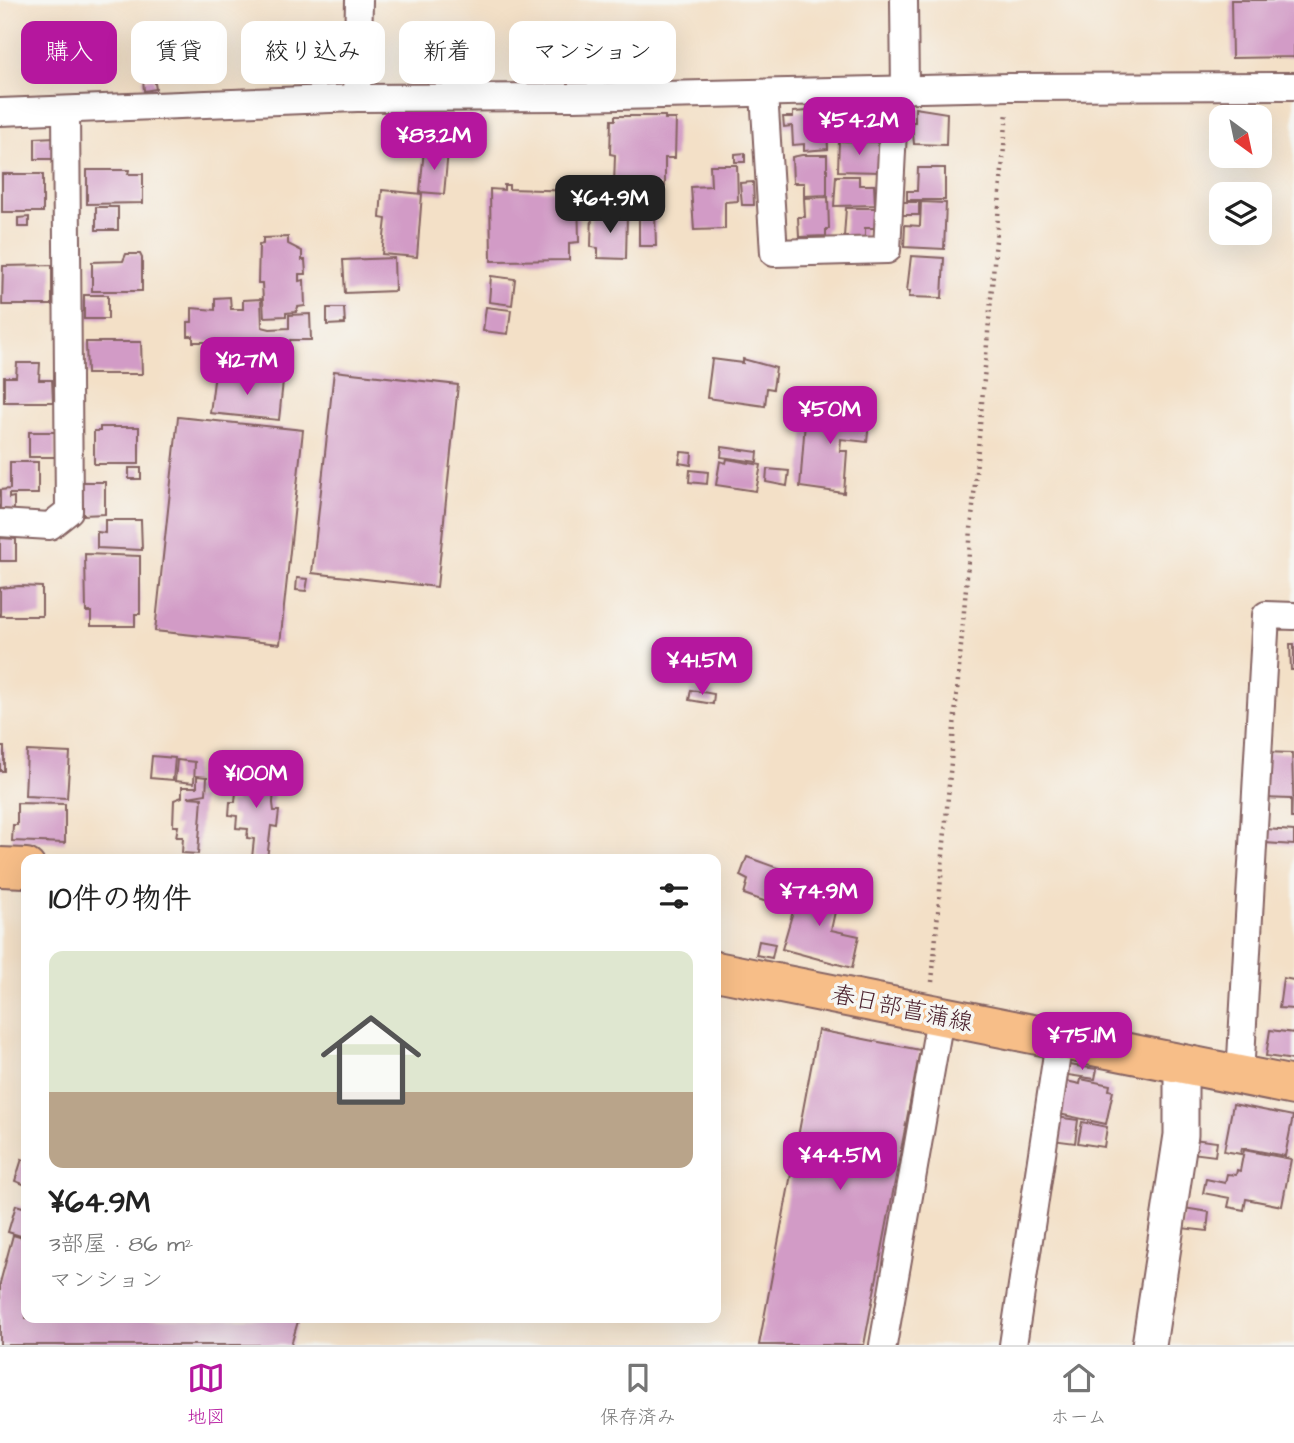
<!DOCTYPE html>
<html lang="ja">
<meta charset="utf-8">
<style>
:root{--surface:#fff;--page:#f6f6f6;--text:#222;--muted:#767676;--line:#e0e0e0;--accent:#b5179e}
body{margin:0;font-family:"Architects Daughter","Klee One",sans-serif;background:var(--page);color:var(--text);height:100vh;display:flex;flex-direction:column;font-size:26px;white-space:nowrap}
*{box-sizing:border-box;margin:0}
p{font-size:23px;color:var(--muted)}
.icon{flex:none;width:38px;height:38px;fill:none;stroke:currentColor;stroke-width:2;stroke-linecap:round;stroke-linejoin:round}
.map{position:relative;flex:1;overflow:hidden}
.drawer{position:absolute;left:21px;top:854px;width:700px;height:469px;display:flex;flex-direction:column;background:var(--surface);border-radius:14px;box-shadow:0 7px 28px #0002}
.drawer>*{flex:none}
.top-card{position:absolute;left:21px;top:21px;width:700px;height:63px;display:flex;gap:14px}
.needle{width:46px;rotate:147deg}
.buttons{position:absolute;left:1209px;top:105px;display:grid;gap:14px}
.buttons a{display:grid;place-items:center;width:63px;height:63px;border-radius:14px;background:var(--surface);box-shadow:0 7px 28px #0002;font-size:35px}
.price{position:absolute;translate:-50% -60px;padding:0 16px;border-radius:14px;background:var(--accent);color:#fff;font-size:23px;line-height:46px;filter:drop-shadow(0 2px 4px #0008)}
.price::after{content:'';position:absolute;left:50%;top:42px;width:21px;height:16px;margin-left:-10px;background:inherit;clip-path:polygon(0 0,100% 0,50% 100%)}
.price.current{background:#222;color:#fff}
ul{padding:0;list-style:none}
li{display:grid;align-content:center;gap:14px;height:371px;padding:0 28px}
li+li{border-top:2px solid var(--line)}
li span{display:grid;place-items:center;height:217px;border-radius:14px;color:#555}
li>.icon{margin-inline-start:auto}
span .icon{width:126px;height:126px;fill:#fffc;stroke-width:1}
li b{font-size:30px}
h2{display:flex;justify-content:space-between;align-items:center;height:84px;padding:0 28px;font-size:30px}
.pill{padding:0 24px;border-radius:14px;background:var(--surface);box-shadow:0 7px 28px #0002;font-size:24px;line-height:63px}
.pill.current{background:var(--accent);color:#fff}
.dock{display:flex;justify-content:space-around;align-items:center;height:98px;border-top:2px solid var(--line);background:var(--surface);font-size:19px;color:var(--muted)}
.dock a{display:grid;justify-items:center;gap:4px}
.dock .current{color:var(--accent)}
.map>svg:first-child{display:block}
</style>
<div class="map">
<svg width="1294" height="1345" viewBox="0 0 1294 1345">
<rect width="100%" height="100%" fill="#f6f6f2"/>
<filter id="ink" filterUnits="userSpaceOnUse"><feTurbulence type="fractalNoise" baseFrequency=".0143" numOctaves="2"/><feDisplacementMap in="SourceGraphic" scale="14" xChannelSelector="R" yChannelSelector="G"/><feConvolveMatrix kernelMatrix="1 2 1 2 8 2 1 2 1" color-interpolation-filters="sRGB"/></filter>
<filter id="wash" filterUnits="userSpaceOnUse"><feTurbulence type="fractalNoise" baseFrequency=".00686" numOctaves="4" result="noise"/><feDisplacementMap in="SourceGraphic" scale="28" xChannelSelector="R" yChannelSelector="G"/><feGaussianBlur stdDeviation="1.57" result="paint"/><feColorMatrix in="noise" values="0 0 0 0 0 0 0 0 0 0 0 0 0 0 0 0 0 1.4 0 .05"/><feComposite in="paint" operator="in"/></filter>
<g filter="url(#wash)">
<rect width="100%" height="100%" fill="#f3e0c7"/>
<g id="blocks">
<g fill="#d29bc6">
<path d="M1231,0h63v57l-62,1z"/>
<path d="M154,78l2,11 -12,2 -1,-12z"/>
<path d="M862,108v9h21v21l-48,1v-30z"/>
<path d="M915,108l32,5 -1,32 -32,-1 -2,-22h3z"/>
<path d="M826,110l2,39 -24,2v-7l-11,1 -1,-19 -8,1 -1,-10h10v-5z"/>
<path d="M615,116h50v3h11l-1,39h-10v28h-51l1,-31 -5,-1 1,-34h4z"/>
<path d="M55,137v22h-20v-21z"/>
<path d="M839,141l41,1 1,30 -43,-1z"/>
<path d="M424,149l24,2 -4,43 -24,-2z"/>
<path d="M745,153v9h-10v-8z"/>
<path d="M802,155h25v40l-23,1v-13h-11l-1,-26z"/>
<path d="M710,165h27l1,36 -13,1v27l-31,1 -3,-43 20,-1z"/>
<path d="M918,168h27v32h-38v-9h10z"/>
<path d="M87,170h42l-1,4h15v29l-56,1z"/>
<rect x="2" y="174" width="41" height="38"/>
<path d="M836,176h23v9h15l1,20 -41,1z"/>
<path d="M753,182l1,23h-12l-2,-22z"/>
<path d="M504,185h5v4l69,2 1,51 -10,1v17l-78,1 -1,-72 14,1z"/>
<path d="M382,190l40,4 -5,63 -35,-3 4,-35 -6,-1z"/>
<path d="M828,197l1,32h-3v7l-27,1 -1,-20h7l-1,-19z"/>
<rect x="902" y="202" width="17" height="13"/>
<path d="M921,202l25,1 -2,46 -40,-2 1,-22 15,1z"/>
<path d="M611,204h15v9l-24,-1 1,-4h8z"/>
<rect x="96" y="207" width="22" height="23"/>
<path d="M846,208h31v20h-12v9h-21z"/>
<path d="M592,211l35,3 -1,45 -28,-1v-10l-7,-1z"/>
<path d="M639,213h16l1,33h-17z"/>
<path d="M29,217v10h-11v-9z"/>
<path d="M288,237v7l14,7v9h3l1,14h-7v7l5,-1 1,26 -7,1 -2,5 -10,1v3l-22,1 -2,-34h-4l1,-38 4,-1v-6z"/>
<path d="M126,254h14l2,4v33h-50v-29l31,-1z"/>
<path d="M911,256l33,2 -2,40 -33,-1 1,-6h-3z"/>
<path d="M394,258l1,33 -50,2 -2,-33z"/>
<path d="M52,265v40h-50l1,-39z"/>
<path d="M491,276l24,3 -3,26 -23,-3z"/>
<rect x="84" y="295" width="24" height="24"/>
<path d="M230,297l1,12h12v-9l18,-1 1,28 8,2 19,-1v-13l21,-1 1,26h-21v5l-21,2 -41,1 -8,-6h-27v-6h-5v-14h4v-14l23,2v-12z"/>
<path d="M486,307l25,3 -3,24 -25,-3z"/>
<path d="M327,308h17l1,16 -18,1z"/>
<path d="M86,342h55l1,32h-55z"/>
<path d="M712,359l31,4v-4l33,9 -3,21 -6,-1 -2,18 -58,-8z"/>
<path d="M17,363h23l-1,17h13l1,22h-49v-25h12z"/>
<path d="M334,371l124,14 -21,202 -125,-14z"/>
<path d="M215,373l68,8 -4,39 -69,-7z"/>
<path d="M810,407l60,5 -3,30 -26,-3 -1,12h7l-3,42 -44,-6 6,-78z"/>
<path d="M178,417l125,13 -23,214 -125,-13z"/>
<path d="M100,427h39v37h-45v-33h6z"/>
<rect x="29" y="432" width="26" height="25"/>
<path d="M722,447l36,5 -1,10 -36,-5z"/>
<path d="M681,452l11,1 -1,12 -12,-2z"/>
<path d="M727,459l34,6 -5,26 -40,-6 4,-24 6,2z"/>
<path d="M10,462h28v32h-29v4l5,-1v13l-14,-1v-19l10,-1z"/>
<rect x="129" y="468" width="12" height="11"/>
<path d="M767,469l22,2 -2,15 -21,-4z"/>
<path d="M690,470l18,2 -1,12 -18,-2z"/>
<path d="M82,482h23v32l-22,1z"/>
<path d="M105,520h36l1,30 -45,-2v-16l8,1z"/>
<path d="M0,538l16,1v22h-16z"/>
<path d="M85,554l55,2v58h-5v12h-44v-14h-5z"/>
<path d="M297,578l11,1 -2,12 -10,-1z"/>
<path d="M19,586l23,1v29h-42v-28z"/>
<path d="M1290,644h4v26h-3z"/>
<path d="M691,690l23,4 -1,10 -24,-4z"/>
<rect x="0" y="747" width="4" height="24"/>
<path d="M27,751l43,2 -3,45 -42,-2z"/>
<path d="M1263,752l29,1 2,65h-3v-19l-29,-1z"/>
<path d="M152,756l23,2 -2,22 -23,-2z"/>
<path d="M177,760l18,2 -1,21 -19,-2z"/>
<path d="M238,772l37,4 -2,27 1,8h5l-2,16 -6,-1 -4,33 -15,-1 2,-19 -7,-1 1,-9 -12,-1 1,-12 -8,-1 1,-13h5z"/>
<path d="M197,776l10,1 -1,17 -18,3 14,1 -4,56 -16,-1 1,-16h-7l2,-11h-5l1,-26 8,-3v-10h15z"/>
<path d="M17,803l48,1v39l-53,-2 1,-16h4z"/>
<path d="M1265,829l29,2v14l-29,-2z"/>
<path d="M747,857l50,18 -6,19 -10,-4 -6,15 -31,-11 4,-14 -8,-4z"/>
<path d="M807,881l22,4 -1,6 11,2 -8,37 28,6 -7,32 -70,-19 19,-65 5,2z"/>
<path d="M759,941l16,3 -3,14 -16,-3z"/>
<path d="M1283,978l11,2v29l-15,-1z"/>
<path d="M818,1030l102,20 -56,295h-105z"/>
<path d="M1270,1030l24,3v27l-28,-4z"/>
<path d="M1069,1065l28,4 -2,10 -27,-4z"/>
<path d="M1081,1079l29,6 -1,5 4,1 -7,33 -47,-10 7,-33 14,3z"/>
<path d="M1233,1104l60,12 -8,40 -43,-8 -1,6 -17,-3z"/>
<path d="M1056,1117l22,3 -3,23 -23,-3z"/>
<path d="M1082,1122l25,5 -3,20 -26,-4z"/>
<path d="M1193,1139l24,3 -2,14 -24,-3z"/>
<path d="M1244,1150l47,9 -9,47 -36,-7 -2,11 -16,-3 2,-9 -27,-5 3,-14 19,4 2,-9 9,1 1,-5 3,1z"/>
<path d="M22,1159l4,2v24l-11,-4z"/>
<path d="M16,1205l10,3 -2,29 -16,-5z"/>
<path d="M1184,1208l25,4 -2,19 -26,-3z"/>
<path d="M13,1235l13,4v79h273l-8,27h-291v-62z"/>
</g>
</g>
</g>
<g filter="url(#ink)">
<use href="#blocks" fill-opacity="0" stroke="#856362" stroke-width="2"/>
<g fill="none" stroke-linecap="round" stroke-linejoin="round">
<g stroke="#856362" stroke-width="30">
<g id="minor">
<path d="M904,0l1,91"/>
<path d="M764,93l10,160 113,-3 8,-159"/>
<path d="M357,98l2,-98"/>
<path d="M0,112l357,-14 217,-1 436,-10 284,-1"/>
<path d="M0,523l50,3 19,-15 -3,-401"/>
<path d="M1240,1076l26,-461 28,1"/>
<path d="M883,1345l57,-327"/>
<path d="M1013,1345l46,-304"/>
</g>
</g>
<g stroke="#856362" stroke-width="37">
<path id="tertiary" d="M1149,1345l32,-210v-70"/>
</g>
<g stroke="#856362" stroke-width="42">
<g id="primary">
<path d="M0,867l26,1"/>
<path d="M716,971l578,115"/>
</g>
</g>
<path stroke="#856362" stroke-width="4.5" stroke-dasharray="2 5" stroke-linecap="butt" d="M932,982l75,-870"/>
<use href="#minor" stroke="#fff" stroke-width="26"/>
<use href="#tertiary" stroke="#fff" stroke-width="33"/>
<use href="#primary" stroke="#f7be88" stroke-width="38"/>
</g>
</g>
<g text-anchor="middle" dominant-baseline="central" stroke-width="7" stroke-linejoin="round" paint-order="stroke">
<g font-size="24" fill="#4a1f2b" stroke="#f6f6f2">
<text transform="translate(902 1009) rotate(12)">春日部菖蒲線</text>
</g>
</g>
</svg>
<div class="buttons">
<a><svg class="needle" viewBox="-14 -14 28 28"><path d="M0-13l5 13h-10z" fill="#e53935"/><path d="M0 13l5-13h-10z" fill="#767676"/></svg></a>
<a><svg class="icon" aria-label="layers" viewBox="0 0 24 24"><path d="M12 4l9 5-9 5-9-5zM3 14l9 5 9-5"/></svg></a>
</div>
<b class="price" style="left:859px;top:157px">¥54.2M</b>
<b class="price" style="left:434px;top:172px">¥83.2M</b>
<b class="price current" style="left:610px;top:235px">¥64.9M</b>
<b class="price" style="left:247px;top:397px">¥127M</b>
<b class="price" style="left:830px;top:446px">¥50M</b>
<b class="price" style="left:702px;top:697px">¥41.5M</b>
<b class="price" style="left:256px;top:810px">¥100M</b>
<b class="price" style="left:819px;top:928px">¥74.9M</b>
<b class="price" style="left:1082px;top:1072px">¥75.1M</b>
<b class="price" style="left:840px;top:1192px">¥44.5M</b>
<div class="top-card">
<a class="pill current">購入</a>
<a class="pill">賃貸</a>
<a class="pill">絞り込み</a>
<a class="pill">新着</a>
<a class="pill">マンション</a>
</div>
<section class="drawer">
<h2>10件の物件<svg class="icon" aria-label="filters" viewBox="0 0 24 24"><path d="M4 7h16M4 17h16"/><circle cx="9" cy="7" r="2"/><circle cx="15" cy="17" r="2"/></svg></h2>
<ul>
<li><span style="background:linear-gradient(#dfe7d0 65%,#b9a48a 0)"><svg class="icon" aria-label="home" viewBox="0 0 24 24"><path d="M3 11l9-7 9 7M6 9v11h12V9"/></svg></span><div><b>¥64.9M</b><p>3部屋 · 86 m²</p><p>マンション</p></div></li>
</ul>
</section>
</div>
<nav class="dock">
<a class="current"><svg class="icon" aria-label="map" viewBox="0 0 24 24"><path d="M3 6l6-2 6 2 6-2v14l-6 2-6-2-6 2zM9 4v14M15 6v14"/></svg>地図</a>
<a><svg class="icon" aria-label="saved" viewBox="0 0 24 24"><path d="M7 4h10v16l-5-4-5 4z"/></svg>保存済み</a>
<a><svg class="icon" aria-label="home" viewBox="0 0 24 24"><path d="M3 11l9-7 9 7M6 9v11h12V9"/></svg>ホーム</a>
</nav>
